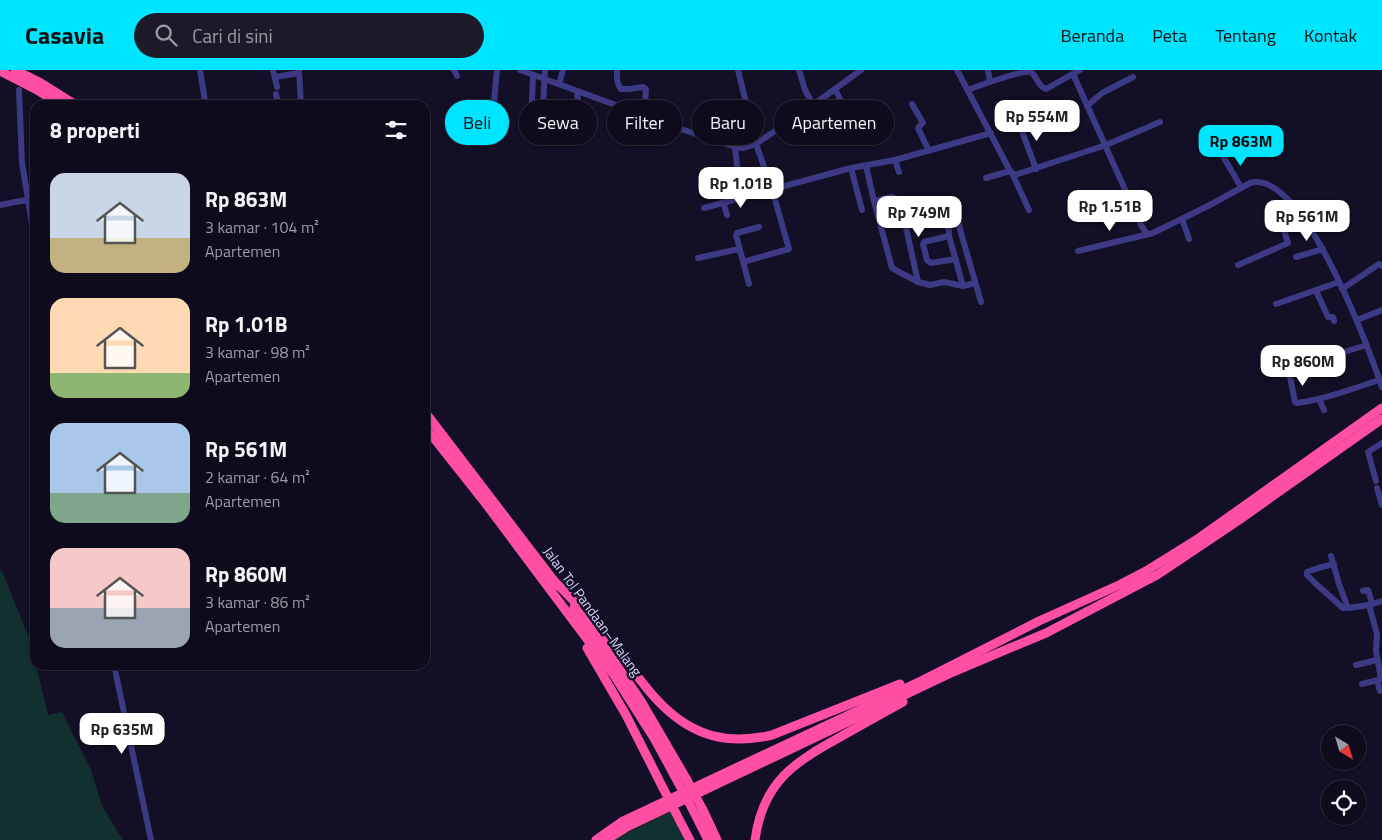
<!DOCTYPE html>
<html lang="id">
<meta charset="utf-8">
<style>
:root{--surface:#0e0b1c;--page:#1c1929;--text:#f1f3f6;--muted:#9b9ba3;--line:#2e2b3b;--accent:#00e5ff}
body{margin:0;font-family:"Titillium Web",sans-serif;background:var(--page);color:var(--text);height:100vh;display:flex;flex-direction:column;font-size:19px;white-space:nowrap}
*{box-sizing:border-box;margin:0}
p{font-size:16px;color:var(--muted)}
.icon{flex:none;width:28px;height:28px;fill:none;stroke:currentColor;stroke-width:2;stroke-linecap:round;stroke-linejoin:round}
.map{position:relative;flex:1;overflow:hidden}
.details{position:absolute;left:30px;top:30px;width:400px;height:570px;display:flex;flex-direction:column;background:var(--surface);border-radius:15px;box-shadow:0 1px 4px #0004,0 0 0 1px var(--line)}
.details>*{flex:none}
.banner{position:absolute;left:445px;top:30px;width:475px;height:45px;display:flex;gap:10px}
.needle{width:32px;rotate:142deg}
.buttons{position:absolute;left:1321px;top:655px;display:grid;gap:10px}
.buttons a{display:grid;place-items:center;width:45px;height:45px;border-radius:50%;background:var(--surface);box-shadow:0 1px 4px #0004,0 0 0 1px var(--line);font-size:25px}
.price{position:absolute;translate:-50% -42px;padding:0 11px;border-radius:10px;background:#fff;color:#222;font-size:16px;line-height:32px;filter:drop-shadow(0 1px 2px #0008)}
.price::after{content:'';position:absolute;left:50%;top:30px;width:15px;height:11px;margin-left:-8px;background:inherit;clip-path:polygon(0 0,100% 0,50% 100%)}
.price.active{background:var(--accent);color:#111}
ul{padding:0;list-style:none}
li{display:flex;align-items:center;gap:15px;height:125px;padding:0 20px}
li span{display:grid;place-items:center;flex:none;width:140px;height:100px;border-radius:15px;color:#555}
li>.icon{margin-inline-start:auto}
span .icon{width:60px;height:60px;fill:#fffc;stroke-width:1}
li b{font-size:21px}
h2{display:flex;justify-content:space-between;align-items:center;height:60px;padding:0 20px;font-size:21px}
.tag{padding:0 18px;border-radius:22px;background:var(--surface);box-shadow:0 1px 4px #0004,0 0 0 1px var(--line);font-size:18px;line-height:45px}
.tag.active{background:var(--accent);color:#111}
header{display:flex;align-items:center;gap:30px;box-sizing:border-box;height:70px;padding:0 25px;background:var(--accent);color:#111}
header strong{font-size:24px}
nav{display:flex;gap:28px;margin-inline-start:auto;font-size:18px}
.search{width:350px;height:45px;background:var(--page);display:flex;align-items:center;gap:12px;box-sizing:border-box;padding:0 18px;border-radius:28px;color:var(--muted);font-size:19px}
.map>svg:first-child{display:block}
</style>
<header>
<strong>Casavia</strong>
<div class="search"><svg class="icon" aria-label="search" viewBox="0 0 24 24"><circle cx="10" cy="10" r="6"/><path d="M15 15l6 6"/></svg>Cari di sini</div>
<nav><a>Beranda</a><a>Peta</a><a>Tentang</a><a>Kontak</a></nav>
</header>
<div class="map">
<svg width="1382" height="770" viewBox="0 0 1382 770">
<rect width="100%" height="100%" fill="#130f26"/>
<g fill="#12302f">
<path d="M0,500l4,6 26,64 18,75 14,-3 29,58 12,38 20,32h-123z"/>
<path d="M670,742l15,28h-70l5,-4z"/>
</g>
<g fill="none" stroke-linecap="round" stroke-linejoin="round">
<g stroke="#3d3a85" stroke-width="6">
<path d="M200,0l5,31v4"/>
<path d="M273,0l4,17"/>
<path d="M299,0l2,35"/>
<path d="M454,0l3,6"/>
<path d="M520,0l161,59 54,18 7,1 14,-4 57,-39 48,-35"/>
<path d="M617,0c0,7 -1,13 4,19h8l14,-2 3,2 -2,27"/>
<path d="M738,0l18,74 16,45 17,60 -46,13"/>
<path d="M799,0l6,20 8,15"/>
<path d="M957,0l52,99 3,4 3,2 91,-30 54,-23"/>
<path d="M988,0l2,12"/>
<path d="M1073,4l68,151 6,9"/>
<path d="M275,7l24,-4"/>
<path d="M559,14l4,-14"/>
<path d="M835,19l10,20 10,29"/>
<path d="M19,20l3,73 13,79"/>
<path d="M968,20c10,-4 54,-20 63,-18 7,5 6,14 15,17l34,-19"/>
<path d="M577,21l2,21"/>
<path d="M276,24l2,11"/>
<path d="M494,31l3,-31"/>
<path d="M912,34l11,19 -5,5 11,23"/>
<path d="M543,35l2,-35"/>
<path d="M1087,36l15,-13 31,-16"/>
<path d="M531,52l2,-47"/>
<path d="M1020,56l16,43"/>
<path d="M735,77l2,19"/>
<path d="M1224,88l17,29"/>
<path d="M895,90l4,12"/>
<path d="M866,96l8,35 18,67 26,14 12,3 14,-3 19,4 12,-3"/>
<path d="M851,98l11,42"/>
<path d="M1012,103l17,37"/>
<path d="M986,108l24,-7"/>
<path d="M874,131l18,-4 5,2 8,24 13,59"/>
<path d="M723,132l4,13"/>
<path d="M0,135l15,-3"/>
<path d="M704,138l147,-40 44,-8 96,-27"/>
<path d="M956,142l5,21 20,69"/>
<path d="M1182,149l7,20"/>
<path d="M905,153c11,-3 27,-10 38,-7l6,15v5l14,50"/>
<path d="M949,166l-25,6 -1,2 4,16 4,3 25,-4"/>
<path d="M1078,181l75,-18 55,-27 42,-23c53,-15 118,164 132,204"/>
<path d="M1296,187l27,-8"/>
<path d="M698,188l41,-9"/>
<path d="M1238,195l50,-22 -6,-19 20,-9"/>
<path d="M749,214l-13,-49 1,-2 22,-6"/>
<path d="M1342,219l37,-25 3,2"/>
<path d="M1316,221l12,26h5l1,4"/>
<path d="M1276,234l63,-22"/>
<path d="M1357,250l25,-10"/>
<path d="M1367,275l-76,23 -2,4 6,30 2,1c28,-4 55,-14 82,-23"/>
<path d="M1319,329l5,11"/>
<path d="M1376,411l-8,-29 14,-9"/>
<path d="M1377,418l5,17"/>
<path d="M1331,486l8,28 9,24"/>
<path d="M1334,494l-16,4 -11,4v3l8,8 28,25h5l21,-3 13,-4"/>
<path d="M1363,521l5,-1 4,13"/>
<path d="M1369,535l8,29 -1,17 5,28"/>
<path d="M114,595l37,175"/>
<path d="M1356,595l21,-5"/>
<path d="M1377,610l3,11"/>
<path d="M1362,614l20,-5"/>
</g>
<g stroke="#ff4fa3" stroke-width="9">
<path d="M15,0l26,13 35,22"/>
<path d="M0,1l37,19 24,15"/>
<path d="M425,342l133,174"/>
<path d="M425,357l61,77 128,171 40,63 25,46"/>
<path d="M555,512c25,24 47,50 69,77 13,16 24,33 39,47 32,31 66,39 109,29l128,-51"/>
<path d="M574,537l44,60 23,34 46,79"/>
<path d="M587,578l39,67 37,73"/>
<path d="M703,740l14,30"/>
<path d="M695,744l13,26"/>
<path d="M681,753l9,17"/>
<path d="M596,770l27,-19 300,-141 116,-59 80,-36 27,-14 53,-33 183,-130"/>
<path d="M606,770l21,-13 326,-155 93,-39 111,-58 82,-55 143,-101"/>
<path d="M755,770c8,-59 40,-78 87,-104 21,-12 41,-23 61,-34"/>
</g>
<path stroke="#3d3a85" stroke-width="6" d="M15,132l20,-3"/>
<g stroke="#ff4fa3" stroke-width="9">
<path d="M687,710l16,30"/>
<path d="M679,714l16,30"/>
<path d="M663,718l18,35"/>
</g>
</g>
<g text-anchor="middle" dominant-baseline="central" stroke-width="5" stroke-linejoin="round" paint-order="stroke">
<g font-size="14" fill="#d9d4ff" stroke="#130f26">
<text transform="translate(593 541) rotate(54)">Jalan Tol Pandaan–Malang</text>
</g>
</g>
</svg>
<div class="buttons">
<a><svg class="needle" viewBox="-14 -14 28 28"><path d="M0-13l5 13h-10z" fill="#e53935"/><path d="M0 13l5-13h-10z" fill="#9b9ba3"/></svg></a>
<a><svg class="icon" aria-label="locate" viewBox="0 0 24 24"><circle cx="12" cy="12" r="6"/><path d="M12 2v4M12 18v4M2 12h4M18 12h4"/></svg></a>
</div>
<b class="price" style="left:1037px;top:72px">Rp 554M</b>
<b class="price active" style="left:1241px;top:97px">Rp 863M</b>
<b class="price" style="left:741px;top:139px">Rp 1.01B</b>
<b class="price" style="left:1110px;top:162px">Rp 1.51B</b>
<b class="price" style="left:919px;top:168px">Rp 749M</b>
<b class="price" style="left:1307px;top:172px">Rp 561M</b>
<b class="price" style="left:1303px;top:317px">Rp 860M</b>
<b class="price" style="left:122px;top:685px">Rp 635M</b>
<div class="banner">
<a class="tag active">Beli</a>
<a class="tag">Sewa</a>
<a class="tag">Filter</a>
<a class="tag">Baru</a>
<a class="tag">Apartemen</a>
</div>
<section class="details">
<h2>8 properti<svg class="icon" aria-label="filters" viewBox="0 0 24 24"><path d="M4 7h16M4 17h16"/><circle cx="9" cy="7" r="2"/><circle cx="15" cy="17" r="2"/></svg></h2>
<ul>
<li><span style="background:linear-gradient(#c9d6e8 65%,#c2b280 0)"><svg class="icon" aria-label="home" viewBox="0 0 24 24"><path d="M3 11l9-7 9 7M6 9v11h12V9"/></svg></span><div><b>Rp 863M</b><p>3 kamar · 104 m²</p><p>Apartemen</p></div></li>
<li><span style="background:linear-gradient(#ffd9b3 75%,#8fb573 0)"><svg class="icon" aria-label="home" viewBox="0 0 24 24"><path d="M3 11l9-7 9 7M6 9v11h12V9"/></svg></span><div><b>Rp 1.01B</b><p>3 kamar · 98 m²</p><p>Apartemen</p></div></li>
<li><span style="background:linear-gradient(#a9c7e8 70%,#7fa58c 0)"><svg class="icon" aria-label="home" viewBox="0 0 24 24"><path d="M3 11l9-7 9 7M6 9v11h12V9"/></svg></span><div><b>Rp 561M</b><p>2 kamar · 64 m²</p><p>Apartemen</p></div></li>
<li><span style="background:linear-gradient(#f6c9c9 60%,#9aa5b1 0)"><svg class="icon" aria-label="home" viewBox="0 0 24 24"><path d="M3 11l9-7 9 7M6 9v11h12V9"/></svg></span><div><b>Rp 860M</b><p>3 kamar · 86 m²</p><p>Apartemen</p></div></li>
</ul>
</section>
</div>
